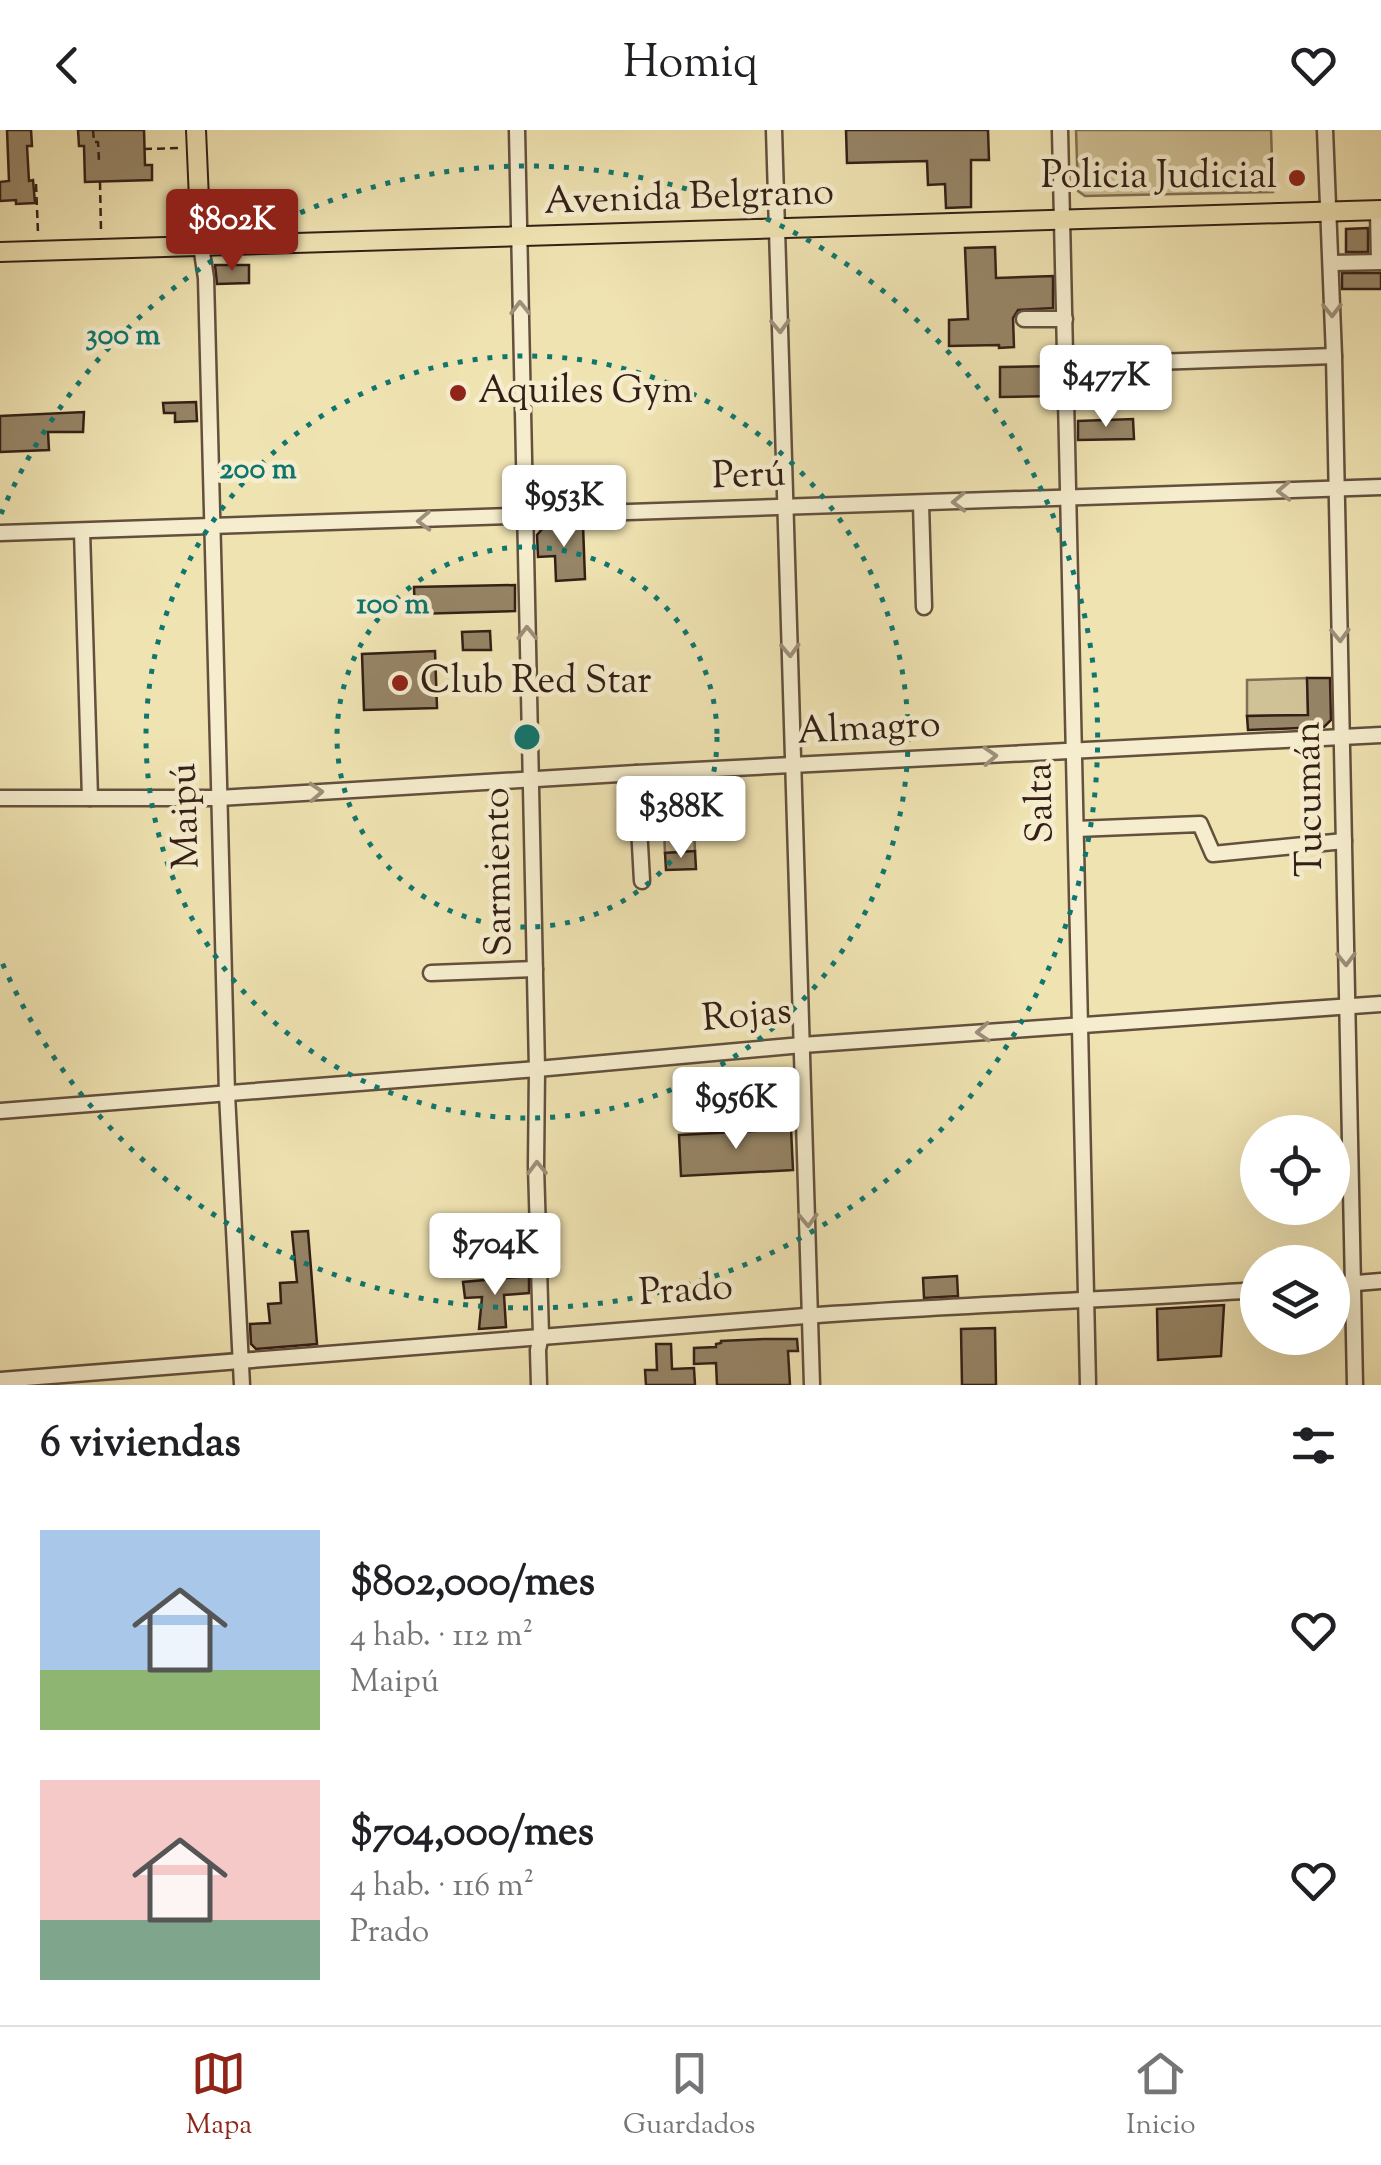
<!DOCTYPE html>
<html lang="es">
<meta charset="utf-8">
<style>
:root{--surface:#fff;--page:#f2f2f2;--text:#202124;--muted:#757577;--line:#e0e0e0;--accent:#8f2418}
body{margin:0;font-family:"Sorts Mill Goudy",serif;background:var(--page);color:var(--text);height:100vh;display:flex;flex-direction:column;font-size:38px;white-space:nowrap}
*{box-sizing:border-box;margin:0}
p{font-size:32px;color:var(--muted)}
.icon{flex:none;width:55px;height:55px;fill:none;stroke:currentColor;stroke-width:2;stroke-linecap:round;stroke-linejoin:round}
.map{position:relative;height:1255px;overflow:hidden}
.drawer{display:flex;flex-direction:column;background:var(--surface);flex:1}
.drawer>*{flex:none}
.buttons{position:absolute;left:1240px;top:985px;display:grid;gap:20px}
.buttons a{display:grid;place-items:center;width:110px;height:110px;border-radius:50%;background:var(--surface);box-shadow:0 10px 40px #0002;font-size:50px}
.price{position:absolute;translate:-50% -85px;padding:0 22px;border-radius:10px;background:#fff;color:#222;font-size:32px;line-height:65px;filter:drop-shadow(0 2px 5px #0008)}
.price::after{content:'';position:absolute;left:50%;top:60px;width:30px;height:22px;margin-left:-15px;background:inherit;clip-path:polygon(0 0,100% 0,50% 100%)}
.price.on{background:var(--accent);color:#fff}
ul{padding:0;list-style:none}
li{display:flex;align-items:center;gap:30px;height:250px;padding:0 40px}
li span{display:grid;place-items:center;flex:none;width:280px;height:200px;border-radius:0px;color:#555}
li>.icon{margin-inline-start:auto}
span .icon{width:120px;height:120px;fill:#fffc;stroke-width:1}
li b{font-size:42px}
h2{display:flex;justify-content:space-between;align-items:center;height:120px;padding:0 40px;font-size:42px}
header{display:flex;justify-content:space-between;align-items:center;height:130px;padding:0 40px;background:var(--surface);font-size:45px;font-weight:600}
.tabs{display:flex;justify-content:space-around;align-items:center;height:140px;border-top:2px solid var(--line);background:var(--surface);font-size:28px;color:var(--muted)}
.tabs a{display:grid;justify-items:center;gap:5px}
.tabs .on{color:var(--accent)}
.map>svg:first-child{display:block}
</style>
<header><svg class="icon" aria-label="back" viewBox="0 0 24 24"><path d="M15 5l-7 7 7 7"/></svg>Homiq<svg class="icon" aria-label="heart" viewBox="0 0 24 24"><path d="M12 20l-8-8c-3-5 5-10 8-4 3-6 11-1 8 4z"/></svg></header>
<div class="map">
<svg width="1381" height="1255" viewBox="0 0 1381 1255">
<rect width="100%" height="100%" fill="#f0e3b2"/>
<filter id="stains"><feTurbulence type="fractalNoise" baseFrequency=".002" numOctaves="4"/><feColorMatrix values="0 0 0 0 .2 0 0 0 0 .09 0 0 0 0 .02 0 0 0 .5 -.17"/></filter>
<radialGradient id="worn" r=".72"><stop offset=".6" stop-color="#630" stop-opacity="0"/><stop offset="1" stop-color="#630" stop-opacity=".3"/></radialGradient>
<g fill="#d0c297" stroke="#827056" stroke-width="2.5">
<path d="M1076,0h195l2,62 -188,4 -7,-5z"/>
<path d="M1307,548l1,37 -61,1v-36z"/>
<path d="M662,654h13l2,45 17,1 1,21 -30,2z"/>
</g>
<g fill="#968567" stroke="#341f16" stroke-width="2.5">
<path d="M7,0h24l1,16h-5l2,35 4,-1 2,23 -19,1v-4l-16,1v-19l9,-1z"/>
<path d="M78,0h66l1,35h7v15l-67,2 -1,-36h-5z"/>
<path d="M846,0h142l1,30h-18v47l-25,1 -1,-24 -17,1 -1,-24 -80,2z"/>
<path d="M1368,98v24h-22v-23z"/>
<path d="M995,117l1,31 57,-2v32l-35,2 -5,8 1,29 -15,1v-3l-50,1v-26l19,-1 -3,-71z"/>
<path d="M215,135h34v18l-32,1z"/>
<rect x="1342" y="143" width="39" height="16"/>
<path d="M1055,236v30l-55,1v-30z"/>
<path d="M196,272l1,19 -22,1v-9h-11l-1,-10z"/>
<path d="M84,282l-1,20h-35l1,18 -49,2v-36z"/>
<path d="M1133,289l1,20 -56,1v-19z"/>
<path d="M583,395l2,54 -29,2 -1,-25 -17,1 -1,-22 7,-8z"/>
<path d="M515,455v26l-100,3 -1,-27z"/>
<path d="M490,501l1,19h-28l-1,-18z"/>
<path d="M435,521l2,57 -73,2 -2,-56z"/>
<path d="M1307,548h23l1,42 -7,7 -76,3 -1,-14 61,-1z"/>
<path d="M695,721l1,18 -30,1 -1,-17z"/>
<path d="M791,999l2,41 -112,6 -2,-41z"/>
<path d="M308,1101l9,113 -61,5 -5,-5 -1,-20 20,-1 -2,-19 13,-1 -1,-20 17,-1 -5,-50z"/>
<path d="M529,1146v17l-25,2 2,32 -27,2 3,-32 -17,1 -2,-16z"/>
<path d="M957,1146l1,20 -34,2 -1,-20z"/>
<path d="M1224,1175l-3,51 -63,4 -1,-51z"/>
<path d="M995,1198l1,57h-34l-1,-56z"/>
<path d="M764,1209h33l1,12h-10l2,34h-73l-1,-22 -22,1v-16l22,-1v-3l5,-1v-2z"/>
<path d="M656,1214h15l1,25 22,-1 1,17h-49l-1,-15h12z"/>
</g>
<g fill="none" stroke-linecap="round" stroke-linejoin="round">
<g stroke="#63503d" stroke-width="19">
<g id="minor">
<path d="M517,0l20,939 -1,97 5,169 -3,15 1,35"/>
<path d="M774,0l38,1255"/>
<path d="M1060,0l28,1255"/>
<path d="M1325,0l9,226 21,1029"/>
<path d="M1378,81l1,51"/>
<path d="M201,116l5,32 21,816 15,291"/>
<path d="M1331,133l50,-1"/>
<path d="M1024,189h41"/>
<path d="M1066,235l268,-9"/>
<path d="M921,374l3,103"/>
<path d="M82,401l8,267"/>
<path d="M0,403l1381,-46"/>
<path d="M636,643l6,108"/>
<path d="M0,668h219l417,-25 745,-38"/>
<path d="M1076,699l124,-5 13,30 131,-13"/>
<path d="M431,843l104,-4"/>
<path d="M0,981l537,-42 265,-24 579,-41"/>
<path d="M1332,1155l49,-4"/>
<path d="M0,1250c269,-20 537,-45 805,-64 151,-11 302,-16 453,-26"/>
</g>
</g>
<g stroke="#341f16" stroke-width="22">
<g id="major">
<path d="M196,0l5,116"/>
<path d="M0,122l1381,-42"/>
</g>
</g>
<g stroke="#341f16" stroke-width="2.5" stroke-dasharray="8 5" stroke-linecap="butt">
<path d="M93,0l1,12h4l1,19"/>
<path d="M144,19l35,-1"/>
<path d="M100,52l1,49"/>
<path d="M36,54l2,49"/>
</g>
<use href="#minor" stroke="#f5edcd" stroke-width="14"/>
<use href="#major" stroke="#f0e3b2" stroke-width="18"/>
</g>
<defs><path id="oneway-chevron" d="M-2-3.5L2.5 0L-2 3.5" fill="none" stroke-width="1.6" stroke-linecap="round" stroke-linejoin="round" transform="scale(2.5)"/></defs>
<g stroke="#9e907b">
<use href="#oneway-chevron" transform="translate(520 178) rotate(-91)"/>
<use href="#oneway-chevron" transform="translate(1332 180) rotate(89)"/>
<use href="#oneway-chevron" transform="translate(780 196) rotate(88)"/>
<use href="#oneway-chevron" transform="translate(1284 361) rotate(178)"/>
<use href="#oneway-chevron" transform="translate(959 372) rotate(178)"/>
<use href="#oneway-chevron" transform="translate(424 391) rotate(178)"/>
<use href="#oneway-chevron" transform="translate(527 503) rotate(-91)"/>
<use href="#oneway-chevron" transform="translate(1340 505) rotate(88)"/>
<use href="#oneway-chevron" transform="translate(790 520) rotate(88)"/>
<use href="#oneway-chevron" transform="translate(990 626) rotate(-3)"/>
<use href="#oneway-chevron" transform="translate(316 662) rotate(-3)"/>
<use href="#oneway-chevron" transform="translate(1346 829) rotate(89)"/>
<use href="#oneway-chevron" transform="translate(983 902) rotate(176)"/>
<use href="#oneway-chevron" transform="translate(537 1038) rotate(-91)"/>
<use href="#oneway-chevron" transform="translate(808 1090) rotate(88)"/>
</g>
<g fill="none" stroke="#0f766e" stroke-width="5" stroke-dasharray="5 10">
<circle cx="527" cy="607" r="190"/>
<circle cx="527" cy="607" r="381"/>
<path d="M1 384A571 571 0 1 1 1 830"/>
</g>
<g fill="#8f2418" stroke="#f5edcd" stroke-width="4">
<circle cx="1297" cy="48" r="10"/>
<circle cx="458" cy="263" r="10"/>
<circle cx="400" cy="553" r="10"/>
</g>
<g text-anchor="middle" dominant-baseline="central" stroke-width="9" stroke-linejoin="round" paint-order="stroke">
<g font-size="38" fill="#341f16" stroke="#f5edcd" text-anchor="start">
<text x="1277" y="48" text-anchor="end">Policia Judicial</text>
<text x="478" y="263">Aquiles Gym</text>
<text x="420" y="553">Club Red Star</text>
</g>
<g font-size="38" fill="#341f16" stroke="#f5edcd">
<text transform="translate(689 69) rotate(-2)">Avenida Belgrano</text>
<text transform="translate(749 347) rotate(-2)">Perú</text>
<text transform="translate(869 600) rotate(-3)">Almagro</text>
<text transform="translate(1311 669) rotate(-91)">Tucumán</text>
<text transform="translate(1042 673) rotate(-91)">Salta</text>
<text transform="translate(187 686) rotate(-92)">Maipú</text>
<text transform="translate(500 742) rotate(-91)">Sarmiento</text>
<text transform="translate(747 887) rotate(-5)">Rojas</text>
<text transform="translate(686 1162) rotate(-4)">Prado</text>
</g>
</g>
<circle cx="527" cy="607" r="15" fill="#0f766e" stroke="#f5edcd" stroke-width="5"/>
<g font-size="30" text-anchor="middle" font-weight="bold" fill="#0f766e" stroke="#f5edcd" stroke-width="9" stroke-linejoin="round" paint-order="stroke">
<text x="123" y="214">300 m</text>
<text x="258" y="348">200 m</text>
<text x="393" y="483">100 m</text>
</g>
<rect width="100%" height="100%" filter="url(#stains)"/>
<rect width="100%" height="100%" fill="url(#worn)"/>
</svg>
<div class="buttons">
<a><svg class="icon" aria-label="locate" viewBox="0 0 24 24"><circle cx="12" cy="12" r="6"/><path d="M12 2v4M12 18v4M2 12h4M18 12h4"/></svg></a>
<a><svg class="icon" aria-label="layers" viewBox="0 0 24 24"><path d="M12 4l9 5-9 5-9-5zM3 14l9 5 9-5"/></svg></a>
</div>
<b class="price on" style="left:232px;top:144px">$802K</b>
<b class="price" style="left:1106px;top:300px">$477K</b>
<b class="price" style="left:564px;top:420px">$953K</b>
<b class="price" style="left:681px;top:731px">$388K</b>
<b class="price" style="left:736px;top:1022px">$956K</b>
<b class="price" style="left:495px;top:1168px">$704K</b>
</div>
<section class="drawer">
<h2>6 viviendas<svg class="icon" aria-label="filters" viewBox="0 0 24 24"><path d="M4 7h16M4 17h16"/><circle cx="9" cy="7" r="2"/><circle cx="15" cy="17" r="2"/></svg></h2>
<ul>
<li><span style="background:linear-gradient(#a9c7e8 70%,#8fb573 0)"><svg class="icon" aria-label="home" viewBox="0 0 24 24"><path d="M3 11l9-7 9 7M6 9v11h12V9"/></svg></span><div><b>$802,000/mes</b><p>4 hab. · 112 m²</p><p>Maipú</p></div><svg class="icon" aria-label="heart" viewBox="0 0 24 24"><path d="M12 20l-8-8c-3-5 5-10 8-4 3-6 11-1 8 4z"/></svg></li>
<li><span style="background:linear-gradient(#f6c9c9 70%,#7fa58c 0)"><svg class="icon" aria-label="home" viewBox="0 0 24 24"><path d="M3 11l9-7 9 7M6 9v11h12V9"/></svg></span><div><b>$704,000/mes</b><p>4 hab. · 116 m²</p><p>Prado</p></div><svg class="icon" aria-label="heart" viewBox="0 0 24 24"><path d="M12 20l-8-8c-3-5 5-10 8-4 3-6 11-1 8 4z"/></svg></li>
</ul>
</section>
<nav class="tabs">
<a class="on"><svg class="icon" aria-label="map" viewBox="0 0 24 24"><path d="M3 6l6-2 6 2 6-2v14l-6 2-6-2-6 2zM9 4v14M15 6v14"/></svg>Mapa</a>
<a><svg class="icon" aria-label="saved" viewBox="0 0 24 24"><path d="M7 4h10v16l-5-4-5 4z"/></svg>Guardados</a>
<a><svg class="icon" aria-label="home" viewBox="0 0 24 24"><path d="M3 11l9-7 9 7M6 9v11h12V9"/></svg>Inicio</a>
</nav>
